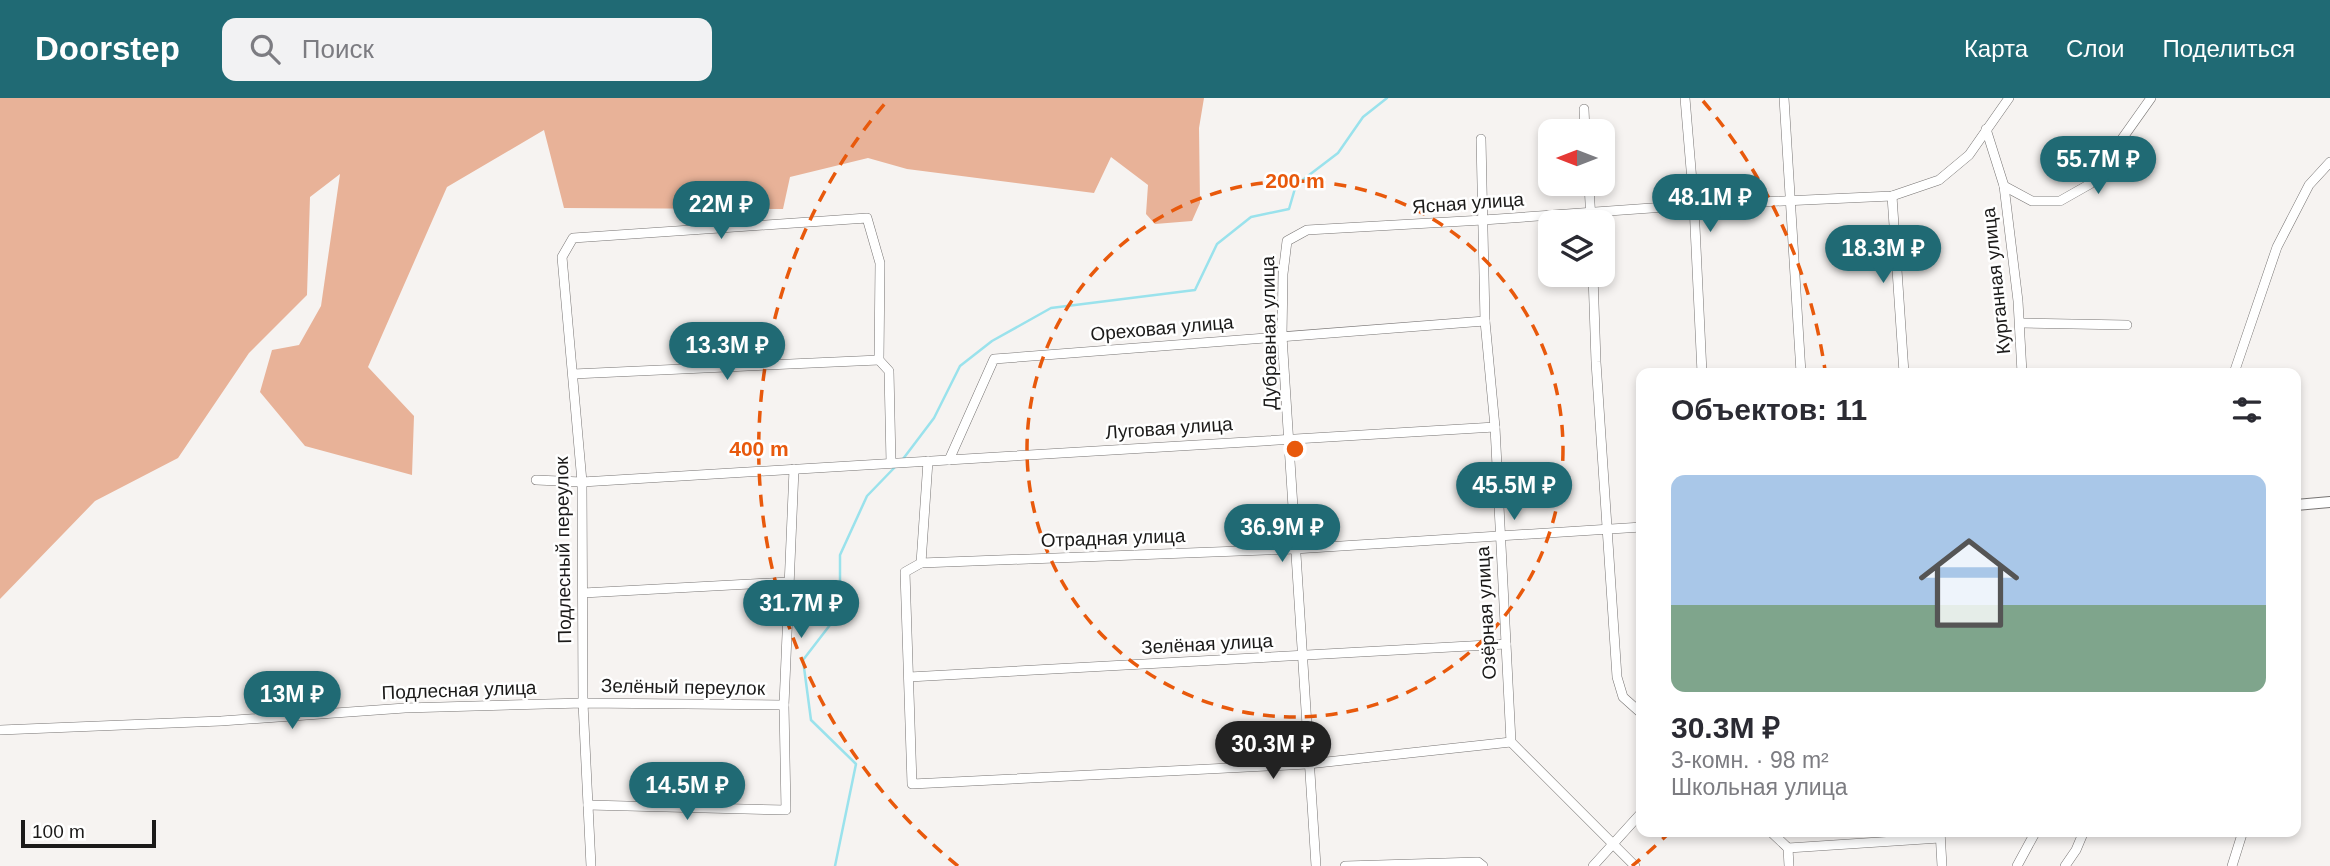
<!DOCTYPE html>
<html lang="ru">
<meta charset="utf-8">
<style>
:root{--surface:#fff;--page:#f2f2f3;--text:#2b2b33;--muted:#7c7c81;--line:#e1e1e2;--accent:#206a74}
body{margin:0;font-family:Helvetica,sans-serif;background:var(--page);color:var(--text);height:100vh;display:flex;flex-direction:column;font-size:26px;white-space:nowrap}
*{box-sizing:border-box;margin:0}
p{font-size:23px;color:var(--muted)}
.icon{flex:none;width:38px;height:38px;fill:none;stroke:currentColor;stroke-width:2;stroke-linecap:round;stroke-linejoin:round}
.map{position:relative;flex:1;overflow:hidden}
.sheet{position:absolute;left:1636px;top:270px;width:665px;height:469px;display:flex;flex-direction:column;background:var(--surface);border-radius:14px;box-shadow:0 4px 10px #0003}
.sheet>*{flex:none}
.needle{width:46px;rotate:270deg}
.controls{position:absolute;left:1538px;top:21px;display:grid;gap:14px}
.controls a{display:grid;place-items:center;width:77px;height:77px;border-radius:14px;background:var(--surface);box-shadow:0 4px 10px #0003;font-size:35px}
.scale{position:absolute;left:21px;bottom:18px;width:135px;box-sizing:border-box;padding-left:7px;border:4px solid #1b1a19;border-top:0;font-size:19px;line-height:24px;white-space:nowrap;color:#1b1a19;-webkit-text-stroke:5px #fff;paint-order:stroke}
.price{position:absolute;translate:-50% -60px;padding:0 16px;border-radius:24px;background:var(--accent);color:#fff;font-size:23px;line-height:46px;filter:drop-shadow(0 2px 4px #0008)}
.price::after{content:'';position:absolute;left:50%;top:42px;width:21px;height:16px;margin-left:-10px;background:inherit;clip-path:polygon(0 0,100% 0,50% 100%)}
.price.active{background:#222;color:#fff}
ul{padding:0;list-style:none}
li{display:grid;align-content:center;gap:14px;height:371px;padding:0 35px}
li+li{border-top:2px solid var(--line)}
li span{display:grid;place-items:center;height:217px;border-radius:14px;color:#555}
li>.icon{margin-inline-start:auto}
span .icon{width:126px;height:126px;fill:#fffc;stroke-width:1}
li b{font-size:30px}
h2{display:flex;justify-content:space-between;align-items:center;height:84px;padding:0 35px;font-size:30px}
header{display:flex;align-items:center;gap:42px;box-sizing:border-box;height:98px;padding:0 35px;background:var(--accent);color:#fff}
header strong{font-size:33px}
nav{display:flex;gap:38px;margin-inline-start:auto;font-size:24px}
.search{width:490px;height:63px;background:var(--page);display:flex;align-items:center;gap:18px;box-sizing:border-box;padding:0 24px;border-radius:14px;color:var(--muted);font-size:26px}
.map>svg:first-child{display:block}
</style>
<header>
<strong>Doorstep</strong>
<div class="search"><svg class="icon" aria-label="search" viewBox="0 0 24 24"><circle cx="10" cy="10" r="6"/><path d="M15 15l6 6"/></svg>Поиск</div>
<nav><a>Карта</a><a>Слои</a><a>Поделиться</a></nav>
</header>
<div class="map">
<svg width="2330" height="768" viewBox="0 0 2330 768">
<rect width="100%" height="100%" fill="#f6f3f1"/>
<path fill="#e8b298" d="M0,0h1204l-5,30 1,75 -8,18 -37,3 -9,-10 2,-29 -37,-28 -17,36 -187,-24 -39,-11 -78,19 -7,32 -219,-1 -20,-78 -97,57 -79,180 46,49 -2,59 -107,-29 -45,-54 12,-42 27,-5 22,-39 19,-132 -30,23 -3,98 -58,58 -71,105 -83,43 -95,98z"/>
<g fill="none" stroke-linecap="round" stroke-linejoin="round">
<g stroke="#9ae2ec" stroke-width="2.5">
<path d="M903,361l31,-41 26,-52 32,-25 59,-33 144,-18 22,-46 34,-27 38,-8 7,-24 42,-32 25,-36 24,-19"/>
<path d="M835,768l21,-102 -45,-44 -8,-60 37,-48v-57l27,-59 29,-30"/>
</g>
<g stroke="#777473" stroke-width="10">
<g id="minor">
<path d="M1685,0l9,107 8,168"/>
<path d="M1784,0l17,275"/>
<path d="M1584,11l1,22"/>
<path d="M1986,31l18,57 14,115 4,72"/>
<path d="M1481,41l4,182 10,106 16,315 124,124"/>
<path d="M1589,86l2,38"/>
<path d="M2004,88l28,15h28l30,-17 61,-86"/>
<path d="M1892,98l12,177"/>
<path d="M1593,177l3,87 21,315 6,20 19,17"/>
<path d="M2020,225l107,2"/>
<path d="M2234,275l43,-126 32,-62 21,-23"/>
<path d="M573,276l306,-14"/>
<path d="M949,362l45,-101 491,-38"/>
<path d="M928,363l-7,102 -16,9 7,212 396,-20 203,-22"/>
<path d="M536,382l46,2 913,-55"/>
<path d="M921,465l373,-14 348,-22"/>
<path d="M583,495l205,-11"/>
<path d="M909,579l597,-33"/>
<path d="M0,632l221,-9 184,-13 178,-5 201,2"/>
<path d="M588,707l198,5 -2,-105 10,-236"/>
<path d="M1770,733l18,17 152,-10"/>
<path d="M1940,733l2,35"/>
<path d="M1788,750l1,18"/>
<path d="M591,768l-8,-163 -1,-221 -20,-225 11,-19 294,-20 13,45 -1,97 10,11 2,92"/>
<path d="M1316,768l-34,-530 1,-62 4,-33 20,-11 176,-10 211,-15 198,-9 47,-16 30,-25 40,-57"/>
<path d="M1345,768l133,-4 5,4"/>
<path d="M1593,768l49,-54"/>
<path d="M2017,768l19,-35"/>
<path d="M2065,768l11,-16 8,-19"/>
<path d="M2232,768l11,-35"/>
</g>
</g>
<g stroke="#777473" stroke-width="12">
<path id="tertiary" d="M2296,407l34,-3"/>
</g>
<use href="#minor" stroke="#fff" stroke-width="9"/>
<use href="#tertiary" stroke="#fff" stroke-width="10"/>
</g>
<g fill="none" stroke="#e8590c" stroke-width="3.5" stroke-dasharray="12 9">
<circle cx="1295" cy="351" r="268"/>
<path d="M1671 733A536 536 0 0 1 1632 768M958 768A536 536 0 0 1 887 3M1703 3A536 536 0 0 1 1825 272"/>
</g>
<g text-anchor="middle" dominant-baseline="central" stroke-width="5" stroke-linejoin="round" paint-order="stroke">
<g font-size="19" fill="#1b1a19" stroke="#fff">
<text transform="translate(1468 105) rotate(-4)">Ясная улица</text>
<text transform="translate(1996 183) rotate(-96)">Курганная улица</text>
<text transform="translate(1162 230) rotate(-5)">Ореховая улица</text>
<text transform="translate(1269 235) rotate(-91)">Дубравная улица</text>
<text transform="translate(1169 330) rotate(-4)">Луговая улица</text>
<text transform="translate(1113 440) rotate(-2)">Отрадная улица</text>
<text transform="translate(563 452) rotate(-91)">Подлесный переулок</text>
<text transform="translate(1486 515) rotate(-93)">Озёрная улица</text>
<text transform="translate(1207 546) rotate(-3)">Зелёная улица</text>
<text transform="translate(683 589) rotate(1)">Зелёный переулок</text>
<text transform="translate(459 592) rotate(-2)">Подлесная улица</text>
</g>
</g>
<circle cx="1295" cy="351" r="10" fill="#e8590c" stroke="#fff" stroke-width="3.5"/>
<g font-size="21" text-anchor="middle" font-weight="bold" fill="#e8590c" stroke="#fff" stroke-width="5" stroke-linejoin="round" paint-order="stroke">
<text x="1295" y="90">200 m</text>
<text x="759" y="358">400 m</text>
</g>
</svg>
<div class="controls">
<a><svg class="needle" viewBox="-14 -14 28 28"><path d="M0-13l5 13h-10z" fill="#e53935"/><path d="M0 13l5-13h-10z" fill="#7c7c81"/></svg></a>
<a><svg class="icon" aria-label="layers" viewBox="0 0 24 24"><path d="M12 4l9 5-9 5-9-5zM3 14l9 5 9-5"/></svg></a>
</div>
<div class="scale">100 m</div>
<b class="price" style="left:2098px;top:98px">55.7M ₽</b>
<b class="price" style="left:1710px;top:136px">48.1M ₽</b>
<b class="price" style="left:721px;top:143px">22M ₽</b>
<b class="price" style="left:1883px;top:187px">18.3M ₽</b>
<b class="price" style="left:727px;top:284px">13.3M ₽</b>
<b class="price" style="left:1514px;top:424px">45.5M ₽</b>
<b class="price" style="left:1282px;top:466px">36.9M ₽</b>
<b class="price" style="left:801px;top:542px">31.7M ₽</b>
<b class="price" style="left:292px;top:633px">13M ₽</b>
<b class="price active" style="left:1273px;top:683px">30.3M ₽</b>
<b class="price" style="left:687px;top:724px">14.5M ₽</b>
<section class="sheet">
<h2>Объектов: 11<svg class="icon" aria-label="filters" viewBox="0 0 24 24"><path d="M4 7h16M4 17h16"/><circle cx="9" cy="7" r="2"/><circle cx="15" cy="17" r="2"/></svg></h2>
<ul>
<li><span style="background:linear-gradient(#a9c7e8 60%,#7fa58c 0)"><svg class="icon" aria-label="home" viewBox="0 0 24 24"><path d="M3 11l9-7 9 7M6 9v11h12V9"/></svg></span><div><b>30.3M ₽</b><p>3-комн. · 98 m²</p><p>Школьная улица</p></div></li>
</ul>
</section>
</div>
